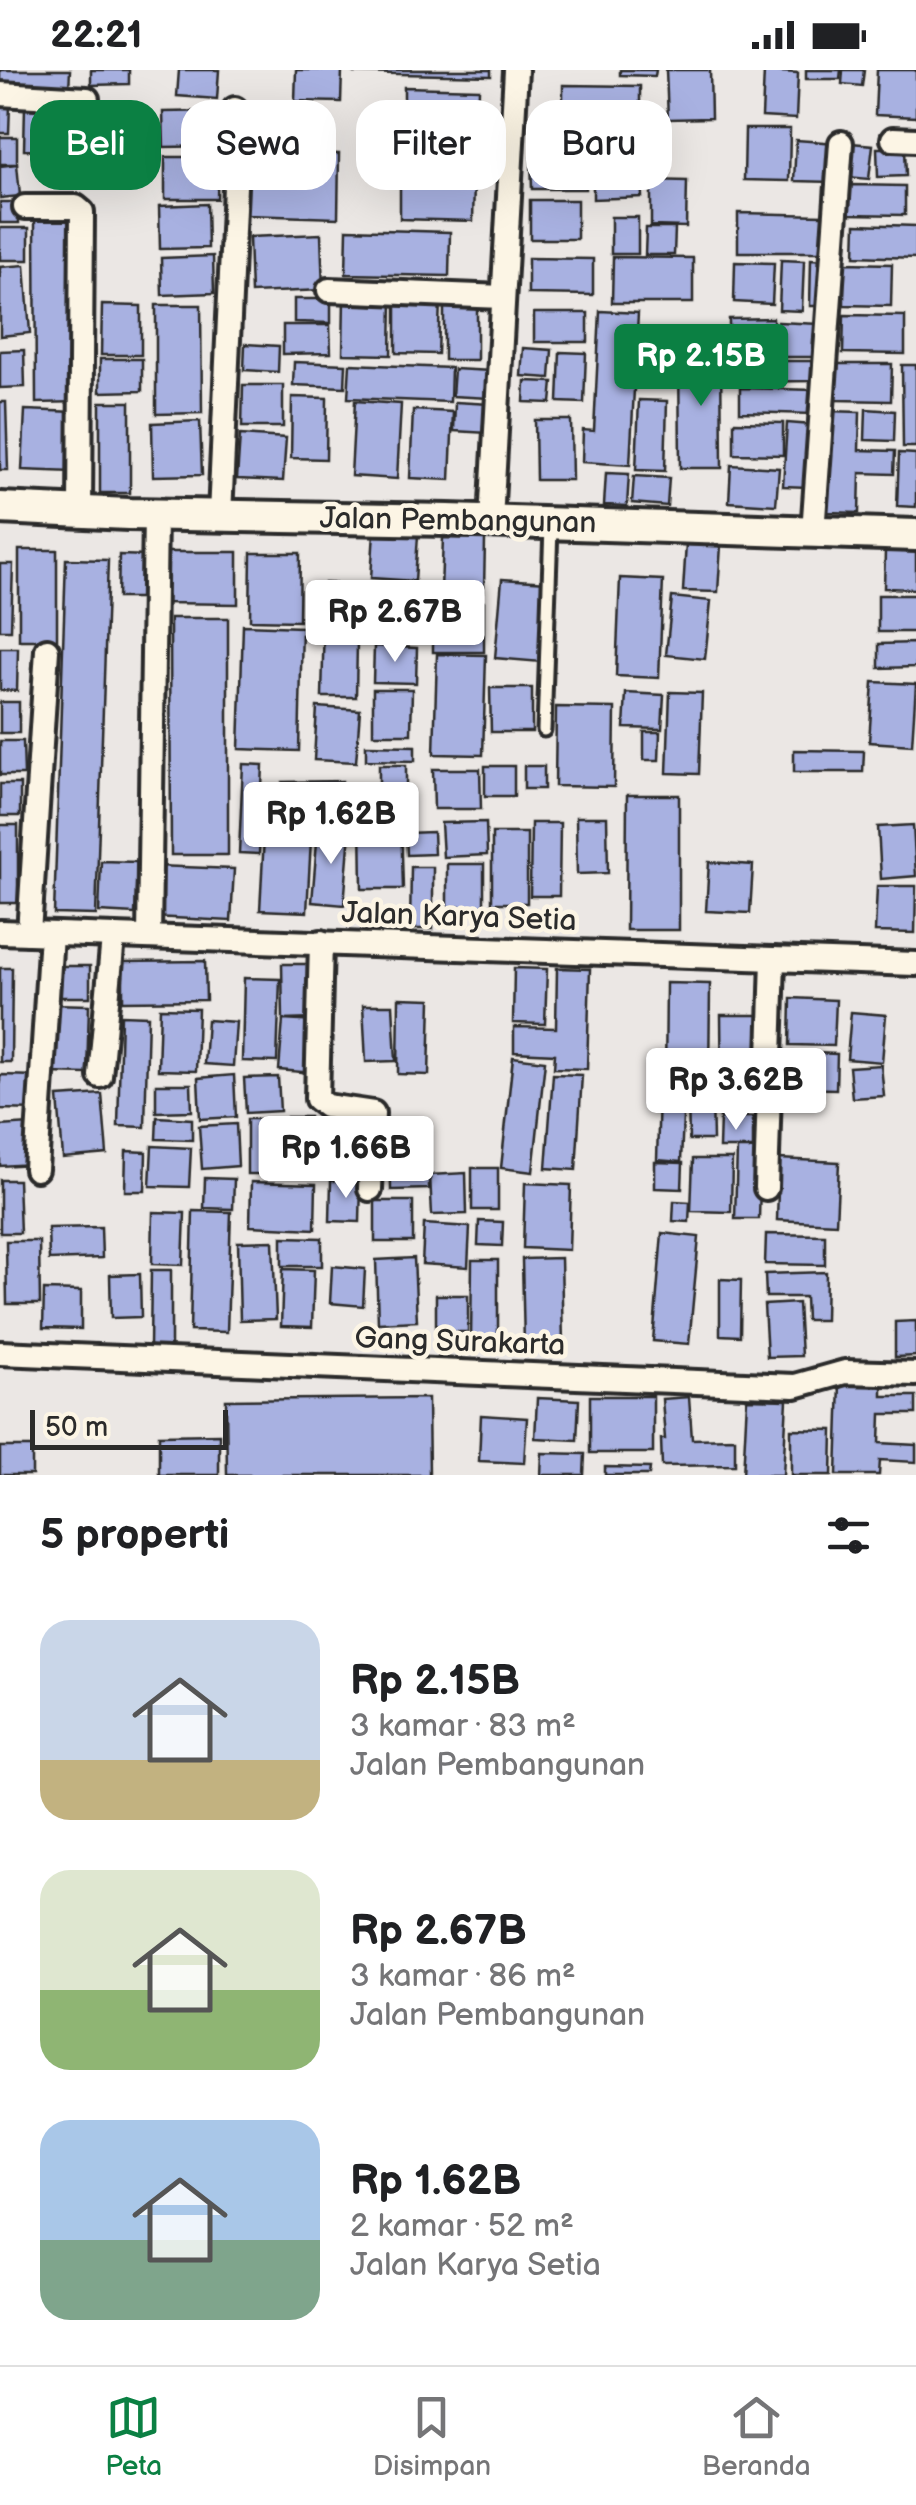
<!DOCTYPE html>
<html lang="id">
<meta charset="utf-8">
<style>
:root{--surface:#fff;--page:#f2f2f2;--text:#202124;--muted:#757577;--line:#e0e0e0;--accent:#0b8043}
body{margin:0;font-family:"Balsamiq Sans",sans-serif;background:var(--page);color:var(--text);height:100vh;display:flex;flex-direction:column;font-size:38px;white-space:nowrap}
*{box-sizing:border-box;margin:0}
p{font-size:32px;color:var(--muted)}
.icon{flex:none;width:55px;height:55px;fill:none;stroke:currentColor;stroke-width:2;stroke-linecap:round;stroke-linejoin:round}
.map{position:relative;height:1405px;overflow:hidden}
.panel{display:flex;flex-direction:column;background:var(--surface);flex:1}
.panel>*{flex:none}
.top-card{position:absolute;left:30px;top:30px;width:858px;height:90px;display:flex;gap:20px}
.scale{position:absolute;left:30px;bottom:25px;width:198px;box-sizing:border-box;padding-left:10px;border:5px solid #2b2b2b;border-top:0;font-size:28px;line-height:35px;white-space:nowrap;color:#2b2b2b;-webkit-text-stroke:8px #fcf5e5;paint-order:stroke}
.price{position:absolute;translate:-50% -85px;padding:0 22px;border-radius:10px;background:#fff;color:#222;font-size:32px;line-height:65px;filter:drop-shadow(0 2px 5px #0008)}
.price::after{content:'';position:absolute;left:50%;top:60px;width:30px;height:22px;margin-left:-15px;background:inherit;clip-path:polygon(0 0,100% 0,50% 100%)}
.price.current{background:var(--accent);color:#fff}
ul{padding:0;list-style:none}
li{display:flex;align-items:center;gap:30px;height:250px;padding:0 40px}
li span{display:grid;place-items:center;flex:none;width:280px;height:200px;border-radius:30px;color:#555}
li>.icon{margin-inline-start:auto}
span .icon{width:120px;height:120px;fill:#fffc;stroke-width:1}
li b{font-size:42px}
h2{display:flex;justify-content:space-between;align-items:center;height:120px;padding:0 40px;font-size:42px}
.tag{padding:0 35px;border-radius:30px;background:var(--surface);box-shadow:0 10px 40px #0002;font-size:35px;line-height:90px}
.tag.current{background:var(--accent);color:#fff}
.status{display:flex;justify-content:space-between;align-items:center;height:70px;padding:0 50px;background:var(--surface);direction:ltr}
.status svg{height:28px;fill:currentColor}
.menu{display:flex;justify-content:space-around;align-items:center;height:140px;border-top:2px solid var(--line);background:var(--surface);font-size:28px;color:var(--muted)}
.menu a{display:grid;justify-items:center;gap:5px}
.menu .current{color:var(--accent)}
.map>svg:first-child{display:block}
</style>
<div class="status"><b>22:21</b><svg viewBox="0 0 49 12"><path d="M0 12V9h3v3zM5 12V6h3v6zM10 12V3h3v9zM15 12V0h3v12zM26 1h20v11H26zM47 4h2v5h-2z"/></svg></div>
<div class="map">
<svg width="916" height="1405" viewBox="0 0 916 1405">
<rect width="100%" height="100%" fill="#ebe7e4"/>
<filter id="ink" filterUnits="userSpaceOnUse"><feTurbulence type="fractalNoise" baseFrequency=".01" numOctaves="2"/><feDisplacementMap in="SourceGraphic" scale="20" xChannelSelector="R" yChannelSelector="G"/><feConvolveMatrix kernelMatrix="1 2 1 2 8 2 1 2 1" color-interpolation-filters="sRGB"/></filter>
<g filter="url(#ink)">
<g fill="#a8b1e1" stroke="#2b2b2b" stroke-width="2.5">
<path d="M0,0h70l-1,20 -69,-3z"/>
<path d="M91,0h38v14l-38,1z"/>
<path d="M179,0h40l-2,29 -40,-3z"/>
<path d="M296,0h46l-1,32 -46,-1z"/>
<path d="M354,0h137v6l-137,-3z"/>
<path d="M620,0h36l-1,6 -35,-1z"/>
<path d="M666,0h44l1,48 -43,1z"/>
<path d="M806,0h35l-1,9h-34z"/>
<path d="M843,0h21l-2,16 -20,-2z"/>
<path d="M877,0h39v47l-41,-2z"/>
<path d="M764,1l34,2 -2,46 -34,-2z"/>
<path d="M563,15l77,1v32l-77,-1z"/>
<path d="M404,17l75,2 -1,33 -74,-2z"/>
<path d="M0,33l10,1 -1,29h-9z"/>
<path d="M25,35l50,1 -1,45 -50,-1z"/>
<path d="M218,41l1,35 -55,1 -1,-35z"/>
<path d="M89,50l36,1 -1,40 -36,-2z"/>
<path d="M249,52l82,3 -1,22 -82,-3z"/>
<path d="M562,57l77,4 -1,22 -77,-4z"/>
<path d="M745,59h45l-1,52 -45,-1z"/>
<rect x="0" y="67" width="17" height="27"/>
<path d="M796,70l41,3 -4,39 -39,-1z"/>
<path d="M851,73l22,2 -4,34 -22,-2z"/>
<path d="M877,78h28l1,28 -28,1z"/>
<path d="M248,81l91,3 -1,64 -92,-3z"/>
<path d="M585,86v33h-53l-1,-32z"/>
<path d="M165,87h53l-1,42h-52z"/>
<path d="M17,94l3,32 -20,2v-32z"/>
<path d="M641,100l1,27 -49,2v-28z"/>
<path d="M651,110l36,1 -1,46 -35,-1z"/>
<path d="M400,111l74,2 -1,38 -73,-2z"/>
<path d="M850,115l55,1v29l-56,-1z"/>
<rect x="530" y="130" width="47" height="39"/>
<path d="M0,132h18l1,21h-19z"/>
<path d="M207,134l1,44 -48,1 -1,-43z"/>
<path d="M738,143l85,2v37h-85z"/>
<path d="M80,147v185l-44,1 -1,-185z"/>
<rect x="611" y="147" width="27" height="37"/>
<path d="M856,154l60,2v32l-61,-2z"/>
<rect x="0" y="158" width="29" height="32"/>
<path d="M646,158h29l-1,27h-29z"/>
<path d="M347,159l103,3 -1,44 -103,-2z"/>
<path d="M321,164l2,56 -72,3 -2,-56z"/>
<path d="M213,186l1,37 -52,2 -1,-37z"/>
<path d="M613,187l80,1v45h-81z"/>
<path d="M528,188l65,1v36l-65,-1z"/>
<path d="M811,189l14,1 -3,46h-12z"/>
<path d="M781,190l23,1 -2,50 -23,-1z"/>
<path d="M735,192l39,1 -2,41 -38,-2z"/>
<path d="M844,193l48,1 -1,42 -47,-1z"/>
<path d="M25,195l5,68 -30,3v-69z"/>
<path d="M344,227h48l-1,58 -48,-1z"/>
<path d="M294,229h37v24l-37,-1z"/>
<path d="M396,229l44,1 -2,54 -42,-1z"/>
<path d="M102,235l39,1v49h-40z"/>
<path d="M156,235h45l1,108 -46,1z"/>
<rect x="444" y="237" width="33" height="53"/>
<path d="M600,241l38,2 -8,152 -48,-3 1,-32 11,1z"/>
<rect x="534" y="243" width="54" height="29"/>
<path d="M844,245l61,1v38l-62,-1z"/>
<path d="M773,248l1,33 -45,1v-33z"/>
<path d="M778,252l41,2v33h-42z"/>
<path d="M283,255h47l1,28 -48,1z"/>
<path d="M245,274l34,2 -1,26 -34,-2z"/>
<path d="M523,278l29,2 -2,28 -29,-2z"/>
<path d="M721,279l1,119h-42l-1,-118z"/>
<path d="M24,280l1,37 -25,1v-37z"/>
<path d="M560,282l26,1 -2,50 -26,-1z"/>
<path d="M100,289h42v32l-42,1z"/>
<path d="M734,291h81v20l-81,1z"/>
<path d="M294,292l52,2 -1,23 -52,-2z"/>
<path d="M350,294l101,4 -1,34 -102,-4z"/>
<path d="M835,294h57l-1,37 -56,-1z"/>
<path d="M902,295h14v82h-13z"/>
<path d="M454,299l37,2 -2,27 -37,-2z"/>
<path d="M525,311l28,1 -2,21 -27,-1z"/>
<path d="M243,315h40v42h-41z"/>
<path d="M740,318l74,2 -1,24 -73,-2z"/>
<path d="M292,327l35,1 -1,61 -35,-1z"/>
<path d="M639,330l28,1 -2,70 -29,-1z"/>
<path d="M355,331l46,3 -4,75 -46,-3z"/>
<path d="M0,332h6l2,68h-8z"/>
<rect x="100" y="332" width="30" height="91"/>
<path d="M455,332l35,2 -2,29 -34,-2z"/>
<path d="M866,339l29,2 -1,30 -29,-1z"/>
<path d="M25,340l51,2 -3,60 -51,-2z"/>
<path d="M413,340l40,2 -3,68 -40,-2z"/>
<path d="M829,341l31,1 -1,38 36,1 -1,23 -34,-1 -1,40 -32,-1z"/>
<path d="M535,350h36l1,60h-36z"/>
<path d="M200,351l2,54 -49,1 -1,-53z"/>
<path d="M734,352l49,1v32l-49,-1z"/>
<path d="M787,353l25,2 -4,62 -25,-1z"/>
<path d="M240,365l46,3 -3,43 -46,-2z"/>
<path d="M899,383l17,1v53l-19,-1z"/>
<path d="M731,395l48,3 -3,37 -47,-3z"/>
<path d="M606,403l23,1 -2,32 -23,-1z"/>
<path d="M634,406l35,2 -2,28 -35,-3z"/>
<path d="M374,462l44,3 -3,46 -44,-3z"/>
<path d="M443,468l42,1 -1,52 -43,-1z"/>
<path d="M686,473l35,2 -3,47 -35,-1z"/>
<rect x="19" y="480" width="38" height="90"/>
<path d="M885,481l31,1v37l-32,-1z"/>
<path d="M163,482h75v52l-75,-1z"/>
<path d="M251,483h49l-1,68 -49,-1z"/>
<path d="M119,485l30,1v42h-31z"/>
<path d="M66,489l42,1 -12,355 -42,-1z"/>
<path d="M0,494h13l-2,66h-11z"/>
<path d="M620,508l43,2 -4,98 -43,-2z"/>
<path d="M502,509l45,3 -6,80 -46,-4z"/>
<path d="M325,513l33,1 -2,113h-34z"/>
<path d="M379,519l42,1 -1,38 -42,-1z"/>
<rect x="878" y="525" width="38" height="37"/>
<path d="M672,527l39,4 -6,58 -39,-4z"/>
<rect x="433" y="532" width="51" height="50"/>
<path d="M170,548h58v237h-57z"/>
<path d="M243,555l59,2 -3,124 -60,-2z"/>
<path d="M916,573v24l-37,1v-24z"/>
<path d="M374,576l43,2 -1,35 -43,-1z"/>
<path d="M0,578h18l-1,43 -17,-1z"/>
<path d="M437,584l49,1 -3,100 -49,-1z"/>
<path d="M873,612l43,2 -4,61 -43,-3z"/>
<path d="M490,618h42v44h-41z"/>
<path d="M373,619h39l-1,45h-38z"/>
<path d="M670,622l32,1 -3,81 -32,-1z"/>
<path d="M626,623l38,2 -2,34 -38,-1z"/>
<rect x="0" y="632" width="19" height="31"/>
<path d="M317,637l43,3 -4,52 -42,-2z"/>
<path d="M556,637l59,1 -1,79 -59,-1z"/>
<path d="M644,662h16l-1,28h-15z"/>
<path d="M0,671h23l1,34h-24z"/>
<path d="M366,675l49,1v15l-49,-1z"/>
<path d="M794,680l70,1 -1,21h-69z"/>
<path d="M243,694l20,1 -4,89 -20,-1z"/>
<rect x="379" y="695" width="27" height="52"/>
<rect x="485" y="696" width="29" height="30"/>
<rect x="524" y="696" width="20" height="23"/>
<path d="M433,699h47l1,40h-47z"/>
<path d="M342,711v29l-59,1v-29z"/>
<rect x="0" y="714" width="20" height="32"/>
<path d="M627,725h52v135h-53z"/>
<path d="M576,747h31l1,56 -31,1z"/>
<path d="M265,749l47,2 -5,91 -47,-2z"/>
<path d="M361,749h40l2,70h-41z"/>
<path d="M486,752l1,33 -44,2 -2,-34z"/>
<path d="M531,753h29l-1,73h-29z"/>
<rect x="0" y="755" width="18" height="78"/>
<path d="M913,755l3,51 -35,3 -3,-52z"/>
<path d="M318,760l32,2 -6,73 -32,-3z"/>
<path d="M433,762l1,22 -27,1 -1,-22z"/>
<rect x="492" y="763" width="35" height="70"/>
<path d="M101,791l36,1 -2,52 -36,-2z"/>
<path d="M709,792l44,3 -3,48 -44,-2z"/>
<rect x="447" y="794" width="37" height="43"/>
<path d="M156,796l78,3 -3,52 -77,-4z"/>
<path d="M411,797h22v62h-23z"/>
<path d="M877,816h39l-1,47 -40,-1z"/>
<path d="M205,891l1,39 -83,1v-39z"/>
<path d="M282,894h33v55l-32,1z"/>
<rect x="57" y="896" width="33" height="31"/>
<path d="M0,898h12l-1,94h-11z"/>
<path d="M514,898l33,1 -2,55 -32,-1z"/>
<path d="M557,898l33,1 -3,100 -33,-1 1,-14 -41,-2v-25l42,1z"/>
<path d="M244,908l36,1 -3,83 -35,-1z"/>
<path d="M666,913l44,1 -1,99h-44z"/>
<path d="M399,928l32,1 -2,76 -31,-1z"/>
<path d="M791,928l45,2 -2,46 -44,-1z"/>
<path d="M51,934l38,1 -2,69 -38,-1z"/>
<path d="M363,935h30l3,56 -30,1z"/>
<path d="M160,938l38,1 -2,62 -38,-1z"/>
<path d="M851,942l35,3 -4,47 -35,-3z"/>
<path d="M121,945l27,1 -3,111 -27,-1z"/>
<path d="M721,945h41l1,91 -41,1z"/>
<path d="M207,950l29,2 -3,44 -29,-2z"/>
<path d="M283,950l34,2 -4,51 -34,-3z"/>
<path d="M790,982l47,2 -1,35 -47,-1z"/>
<path d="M513,987l32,4 -12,111 -32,-4z"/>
<path d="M881,995l3,31 -32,2 -3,-31z"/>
<path d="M553,1004l29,1 -6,95 -30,-2z"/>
<path d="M0,1005l38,1 -1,34 -37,-1z"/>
<path d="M234,1005l2,42 -36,2 -2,-41z"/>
<path d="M278,1007l2,34 -34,2 -2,-35z"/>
<path d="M156,1014h35l1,27 -36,1z"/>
<path d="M659,1023l25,1 -3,68 -24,-2z"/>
<path d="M102,1024l5,60 -44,4 -5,-61z"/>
<path d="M688,1026h24l1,44h-24z"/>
<path d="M323,1043l47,3 -3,48 -47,-2z"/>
<path d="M157,1047l35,2v21l-36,-1z"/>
<path d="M287,1047h22l-2,51 -21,-1z"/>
<path d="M720,1047h33v31h-34z"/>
<rect x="247" y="1049" width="36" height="55"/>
<path d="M30,1054l2,40 -32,2v-40z"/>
<path d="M236,1054l2,42 -36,3 -3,-43z"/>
<path d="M429,1060v59l-38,1 -1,-59z"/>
<path d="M152,1076l39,2 -2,39 -39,-1z"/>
<path d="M737,1079h24l-2,70h-24z"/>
<path d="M126,1081l20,1 -1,39h-20z"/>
<path d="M693,1089h39l-1,53 -40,-1z"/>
<path d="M779,1089l60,3 -3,61 -59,-3z"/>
<path d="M655,1092l28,1 -1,26 -27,-1z"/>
<rect x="472" y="1098" width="26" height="42"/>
<path d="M466,1103l1,41 -35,1 -2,-40z"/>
<path d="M205,1108l29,1 -1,30 -29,-1z"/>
<path d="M0,1110h18l2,53h-20z"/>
<path d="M331,1111h30l-1,41 -30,-1z"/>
<path d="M251,1112l65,2 -1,45 -65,-3z"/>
<path d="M525,1113l46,2 -2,65 -46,-2z"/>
<rect x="375" y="1131" width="38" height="41"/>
<path d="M674,1131l16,1 -1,20 -16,-1z"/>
<path d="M193,1141l38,1 -4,120 -37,-1z"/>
<path d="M153,1142l32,1 -2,52 -31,-1z"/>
<path d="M479,1151l24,1 -1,24 -24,-1z"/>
<path d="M424,1154l46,3 -2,40 -46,-3z"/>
<path d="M101,1157l1,31 -53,2 -1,-32z"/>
<path d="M662,1163l37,4 -10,107 -36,-3z"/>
<path d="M766,1164l59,1v30l-60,-1z"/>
<path d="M282,1167l40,1v28h-40z"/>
<path d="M6,1171h33l1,63h-33z"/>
<path d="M273,1171l3,78 -36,1 -2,-78z"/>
<path d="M414,1188l3,63 -39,2 -2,-63z"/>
<path d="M561,1188l2,86 -39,1 -2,-86z"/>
<path d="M472,1190h26v80h-27z"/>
<path d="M332,1196l33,3 -2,37 -33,-3z"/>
<path d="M283,1199l31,1 -2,57 -31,-1z"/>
<path d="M151,1200h20v78h-21z"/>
<path d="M826,1202l-1,48h-19l-1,-23h-39l-1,-23z"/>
<path d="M140,1204l1,43 -30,1 -1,-43z"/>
<path d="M720,1209l21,1 -1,56 -20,-1z"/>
<path d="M44,1220l37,1v38l-38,-1z"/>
<rect x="436" y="1225" width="32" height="37"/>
<path d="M798,1233l3,53 -34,1 -3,-52z"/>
<path d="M916,1251v35l-21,1v-35z"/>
<path d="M840,1313l42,1v12h34v18h-35l-1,29 36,2v17l-36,-2 -1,15h-42z"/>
<rect x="590" y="1326" width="63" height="57"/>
<path d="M689,1327l3,42 43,-1v27l-73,1 -1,-27h4l-3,-40z"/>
<path d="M428,1328l1,77h-202l-1,-75z"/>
<path d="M537,1328l42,2 -2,40 -42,-2z"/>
<path d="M747,1329l40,1 -4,75h-40z"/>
<path d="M481,1345l46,3 -3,45 -45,-2z"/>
<path d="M791,1359l42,1 -1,45h-41z"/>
<path d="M219,1364v41h-60v-40z"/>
<rect x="0" y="1377" width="32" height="28"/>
<path d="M542,1383l43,1 -1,21h-43z"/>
<path d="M605,1397l45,1 -1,7h-44z"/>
</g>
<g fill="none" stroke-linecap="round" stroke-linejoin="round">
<g stroke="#2b2b2b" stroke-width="19">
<path id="lane" d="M544,660l7,-203"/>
</g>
<g stroke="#2b2b2b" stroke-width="30">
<g id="street">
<path d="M0,24l87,5"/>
<path d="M893,69l23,1"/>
<path d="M25,137h51l6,5 -2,299"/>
<path d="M329,220l174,7"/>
<path d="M220,445l18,-394 -3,-12"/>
<path d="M491,451l25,-451"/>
<path d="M813,462l28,-389"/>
<path d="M0,862l916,32"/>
<path d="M29,863l18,-283"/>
<path d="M149,867l6,-423"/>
<path d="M321,872l-4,157 9,7 47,7 -3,76"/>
<path d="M100,1006l13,-138"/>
<path d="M36,1099l15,-235"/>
<path d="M766,1118l7,-229"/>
<path d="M0,1283l795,33 50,-14 71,2"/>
</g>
</g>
<g stroke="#2b2b2b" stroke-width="38">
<path id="secondary" d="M0,438l128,6 320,6 468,15"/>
</g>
<use href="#lane" stroke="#fcf5e5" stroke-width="11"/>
<use href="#street" stroke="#fcf5e5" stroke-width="22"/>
<use href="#secondary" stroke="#fcf5e5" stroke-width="30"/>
</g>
</g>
<g text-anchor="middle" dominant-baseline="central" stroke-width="9" stroke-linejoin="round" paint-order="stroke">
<g font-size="30" fill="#2b2b2b" stroke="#fcf5e5">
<text transform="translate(458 451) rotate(1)">Jalan Pembangunan</text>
<text transform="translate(459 847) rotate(2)">Jalan Karya Setia</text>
<text transform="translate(460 1272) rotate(2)">Gang Surakarta</text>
</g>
</g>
</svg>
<div class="scale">50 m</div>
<b class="price current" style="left:701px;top:339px">Rp 2.15B</b>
<b class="price" style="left:395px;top:595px">Rp 2.67B</b>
<b class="price" style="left:331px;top:797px">Rp 1.62B</b>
<b class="price" style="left:736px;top:1063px">Rp 3.62B</b>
<b class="price" style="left:346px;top:1131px">Rp 1.66B</b>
<div class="top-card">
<a class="tag current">Beli</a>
<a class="tag">Sewa</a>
<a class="tag">Filter</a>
<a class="tag">Baru</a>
</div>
</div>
<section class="panel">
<h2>5 properti<svg class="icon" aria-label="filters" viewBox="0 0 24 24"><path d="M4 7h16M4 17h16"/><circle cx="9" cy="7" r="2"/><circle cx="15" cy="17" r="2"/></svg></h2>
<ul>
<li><span style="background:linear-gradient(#c9d6e8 70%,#c2b280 0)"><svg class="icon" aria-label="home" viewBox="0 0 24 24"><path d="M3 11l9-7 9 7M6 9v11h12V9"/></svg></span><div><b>Rp 2.15B</b><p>3 kamar · 83 m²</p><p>Jalan Pembangunan</p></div></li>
<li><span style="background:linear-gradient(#dfe7d0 60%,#8fb573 0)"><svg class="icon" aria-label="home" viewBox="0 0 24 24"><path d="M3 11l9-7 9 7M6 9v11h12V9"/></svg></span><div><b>Rp 2.67B</b><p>3 kamar · 86 m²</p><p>Jalan Pembangunan</p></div></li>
<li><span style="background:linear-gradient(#a9c7e8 60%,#7fa58c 0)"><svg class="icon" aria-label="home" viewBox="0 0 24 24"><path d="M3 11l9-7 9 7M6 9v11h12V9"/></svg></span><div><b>Rp 1.62B</b><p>2 kamar · 52 m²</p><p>Jalan Karya Setia</p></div></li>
</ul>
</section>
<nav class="menu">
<a class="current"><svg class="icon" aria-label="map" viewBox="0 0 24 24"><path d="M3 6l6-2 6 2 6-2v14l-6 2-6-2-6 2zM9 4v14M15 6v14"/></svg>Peta</a>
<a><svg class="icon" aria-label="saved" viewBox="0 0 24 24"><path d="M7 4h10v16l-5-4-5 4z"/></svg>Disimpan</a>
<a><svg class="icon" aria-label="home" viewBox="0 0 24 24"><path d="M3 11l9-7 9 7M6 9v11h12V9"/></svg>Beranda</a>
</nav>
